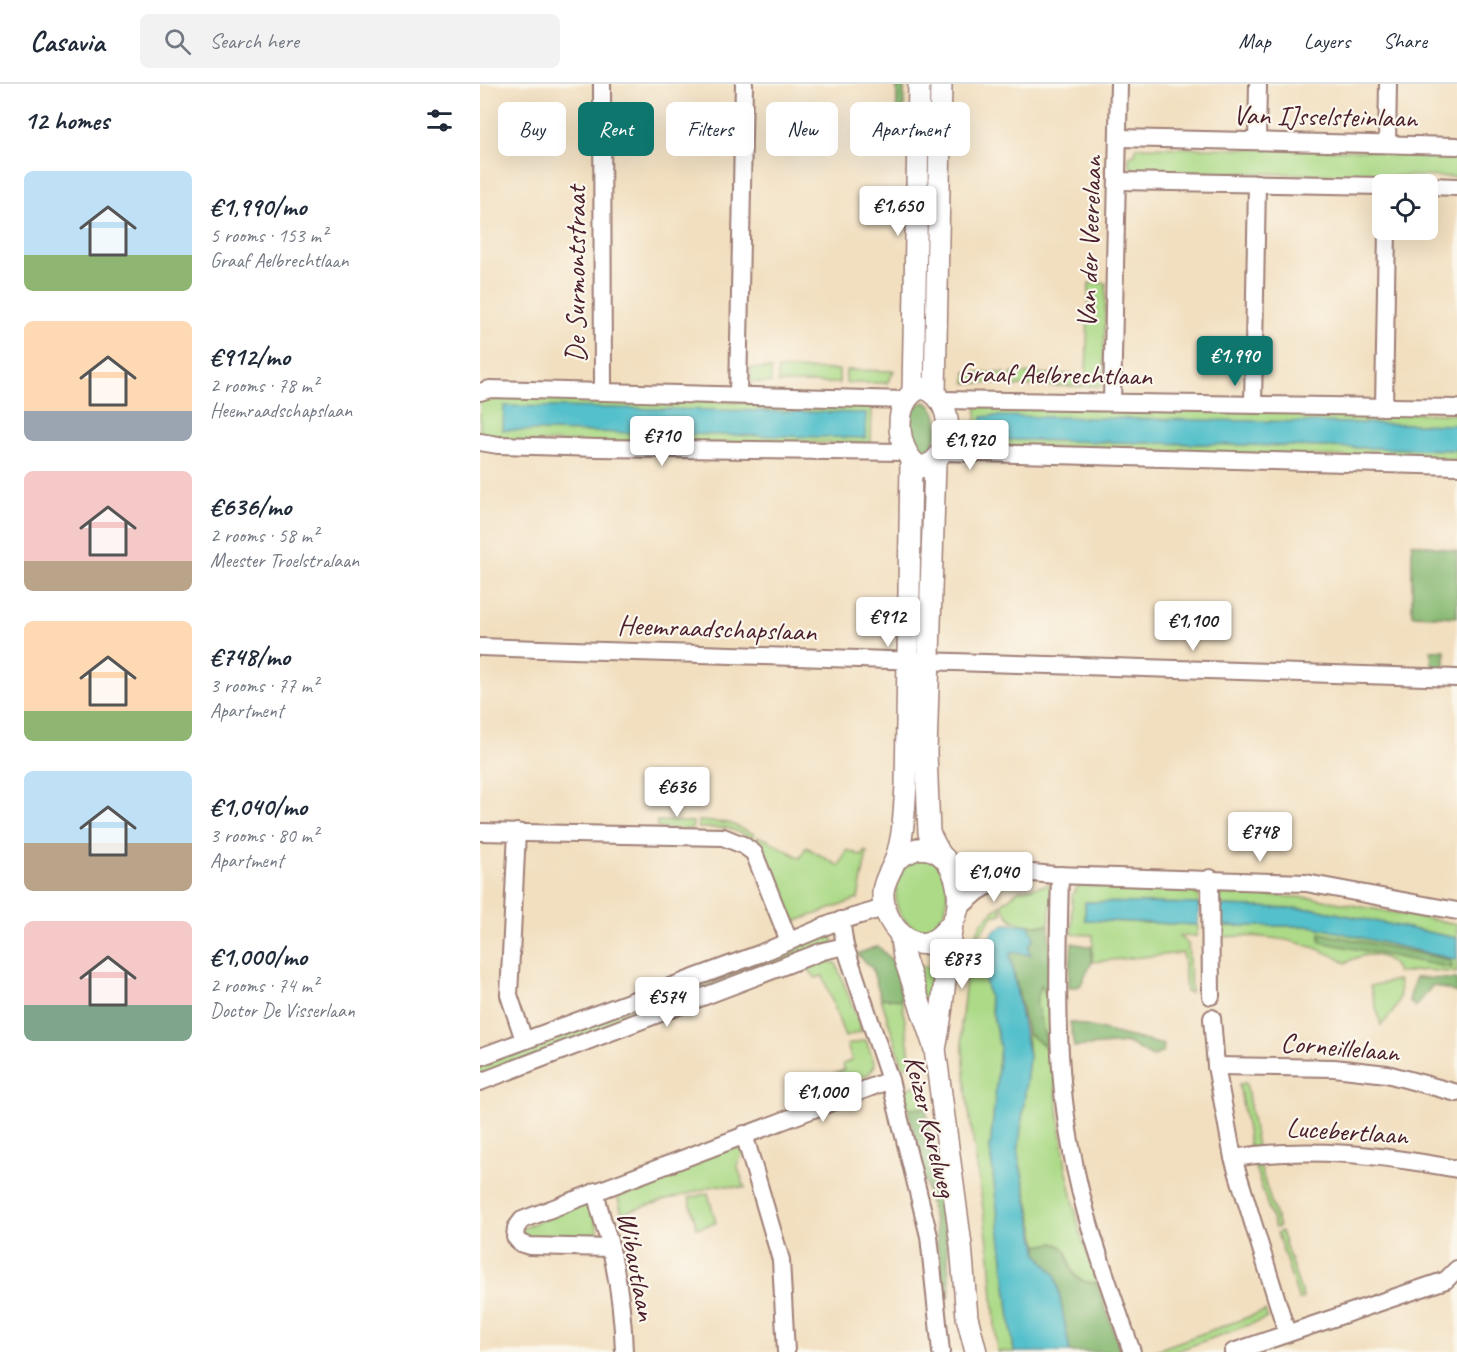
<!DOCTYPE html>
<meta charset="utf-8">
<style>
:root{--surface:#fff;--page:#f2f2f3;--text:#1f2937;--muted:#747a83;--line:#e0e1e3;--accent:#0f766e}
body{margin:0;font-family:Caveat,sans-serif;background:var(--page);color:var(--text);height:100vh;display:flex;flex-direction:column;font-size:22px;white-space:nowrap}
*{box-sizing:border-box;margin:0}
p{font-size:20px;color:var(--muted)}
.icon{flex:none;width:33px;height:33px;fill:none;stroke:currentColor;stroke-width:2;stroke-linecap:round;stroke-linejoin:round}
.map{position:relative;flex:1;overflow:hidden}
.details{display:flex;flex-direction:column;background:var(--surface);width:480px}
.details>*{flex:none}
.guide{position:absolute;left:18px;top:18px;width:570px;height:54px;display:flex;gap:12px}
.tools{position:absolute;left:892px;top:90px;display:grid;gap:12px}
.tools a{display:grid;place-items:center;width:66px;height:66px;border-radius:9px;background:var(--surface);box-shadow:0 6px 24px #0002;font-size:30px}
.price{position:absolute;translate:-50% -51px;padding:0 14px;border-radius:6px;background:#fff;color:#222;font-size:20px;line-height:39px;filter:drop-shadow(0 2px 3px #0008)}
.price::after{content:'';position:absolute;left:50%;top:36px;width:18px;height:14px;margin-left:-9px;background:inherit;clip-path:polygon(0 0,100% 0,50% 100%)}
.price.current{background:var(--accent);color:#fff}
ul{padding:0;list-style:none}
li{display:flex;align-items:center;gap:18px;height:150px;padding:0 24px}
li span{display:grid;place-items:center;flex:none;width:168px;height:120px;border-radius:9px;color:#555}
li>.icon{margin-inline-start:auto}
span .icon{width:72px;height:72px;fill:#fffc;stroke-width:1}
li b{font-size:26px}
h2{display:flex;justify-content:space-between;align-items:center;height:72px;padding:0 24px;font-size:26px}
.tag{padding:0 21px;border-radius:9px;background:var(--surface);box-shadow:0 6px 24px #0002;font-size:21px;line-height:54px}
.tag.current{background:var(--accent);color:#fff}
header{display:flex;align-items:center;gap:36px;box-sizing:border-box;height:84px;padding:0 30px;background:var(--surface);border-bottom:2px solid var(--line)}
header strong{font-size:28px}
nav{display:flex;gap:33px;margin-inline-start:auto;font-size:21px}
.search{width:420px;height:54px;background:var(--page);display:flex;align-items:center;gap:15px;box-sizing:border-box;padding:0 21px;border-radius:9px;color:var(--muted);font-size:22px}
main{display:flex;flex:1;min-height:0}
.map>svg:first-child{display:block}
</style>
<header>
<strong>Casavia</strong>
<div class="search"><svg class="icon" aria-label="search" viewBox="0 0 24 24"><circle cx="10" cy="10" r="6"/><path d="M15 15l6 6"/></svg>Search here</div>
<nav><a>Map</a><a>Layers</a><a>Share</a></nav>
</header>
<main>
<section class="details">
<h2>12 homes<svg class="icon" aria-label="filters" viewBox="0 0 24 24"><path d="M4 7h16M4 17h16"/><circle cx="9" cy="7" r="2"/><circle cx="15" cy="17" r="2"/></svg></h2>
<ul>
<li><span style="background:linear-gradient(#bfe0f5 70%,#8fb573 0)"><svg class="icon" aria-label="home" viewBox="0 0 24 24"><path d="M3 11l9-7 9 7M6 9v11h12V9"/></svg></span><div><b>€1,990/mo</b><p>5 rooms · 153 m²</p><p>Graaf Aelbrechtlaan</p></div></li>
<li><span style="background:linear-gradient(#ffd9b3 75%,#9aa5b1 0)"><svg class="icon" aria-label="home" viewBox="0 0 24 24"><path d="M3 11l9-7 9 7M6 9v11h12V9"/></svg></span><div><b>€912/mo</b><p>2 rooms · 78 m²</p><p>Heemraadschapslaan</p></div></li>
<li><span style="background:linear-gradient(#f6c9c9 75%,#b9a48a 0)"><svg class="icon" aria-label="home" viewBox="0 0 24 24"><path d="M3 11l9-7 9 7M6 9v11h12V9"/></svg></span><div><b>€636/mo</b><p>2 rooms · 58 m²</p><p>Meester Troelstralaan</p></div></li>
<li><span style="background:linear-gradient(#ffd9b3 75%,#8fb573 0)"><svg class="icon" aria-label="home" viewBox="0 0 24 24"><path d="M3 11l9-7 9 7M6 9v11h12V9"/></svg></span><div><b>€748/mo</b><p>3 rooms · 77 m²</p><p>Apartment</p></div></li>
<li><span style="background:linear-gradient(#bfe0f5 60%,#b9a48a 0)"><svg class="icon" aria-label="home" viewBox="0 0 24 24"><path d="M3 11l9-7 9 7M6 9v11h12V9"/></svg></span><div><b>€1,040/mo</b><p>3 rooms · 80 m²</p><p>Apartment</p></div></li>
<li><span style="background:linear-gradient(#f6c9c9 70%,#7fa58c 0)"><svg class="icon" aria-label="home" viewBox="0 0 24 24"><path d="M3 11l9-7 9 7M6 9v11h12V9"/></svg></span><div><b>€1,000/mo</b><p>2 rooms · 74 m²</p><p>Doctor De Visserlaan</p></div></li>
</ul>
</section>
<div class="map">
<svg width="977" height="1268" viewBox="0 0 977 1268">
<rect width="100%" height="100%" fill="#fbf7ec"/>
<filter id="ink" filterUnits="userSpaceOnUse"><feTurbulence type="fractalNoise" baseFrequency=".0167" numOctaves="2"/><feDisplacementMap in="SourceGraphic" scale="12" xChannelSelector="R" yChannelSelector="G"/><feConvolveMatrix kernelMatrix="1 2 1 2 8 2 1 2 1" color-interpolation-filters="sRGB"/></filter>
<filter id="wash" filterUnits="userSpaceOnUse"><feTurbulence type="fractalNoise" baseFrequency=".008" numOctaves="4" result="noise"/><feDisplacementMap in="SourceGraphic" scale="24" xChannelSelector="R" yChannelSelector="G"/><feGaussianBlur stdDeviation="1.35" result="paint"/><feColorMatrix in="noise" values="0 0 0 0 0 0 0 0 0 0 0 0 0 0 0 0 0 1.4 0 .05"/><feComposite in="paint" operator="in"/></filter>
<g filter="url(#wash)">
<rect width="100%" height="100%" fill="#f2dfc0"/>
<g fill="#acda87" stroke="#7b7c59" stroke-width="1.5">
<path d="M656,63l321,5v25l-322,-6 -6,-6v-9l6,-2z"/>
<path d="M609,199h17l-3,103h-92v-13l75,2z"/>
<path d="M271,284l20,1v14l-21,-1z"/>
<path d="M298,285l61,1v13h-61z"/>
<path d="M366,286l48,1 -7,12h-41z"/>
<path d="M486,288l39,1 -1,10h-38z"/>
<path d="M20,310l369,13 3,1 -1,35 -374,-1 -17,-6v-38z"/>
<path d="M497,322l480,8v11l-475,-8 -1,22 476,11v10l-483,-15z"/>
<path d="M177,737l36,1 -1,7 -35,-1z"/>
<path d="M218,737l31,2 25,11 -2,4 -24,-10h-30z"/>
<path d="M278,753l10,3 32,18 6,-11 33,19 8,-16 15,6 2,-5 3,1 -9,47 -67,24 -30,-77 -5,-4z"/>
<path d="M443,775l9,1 14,12c2,25 5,45 -21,59 -33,-9 -36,-39 -19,-66z"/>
<path d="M573,800l-4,41c-21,0 -40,3 -47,-21l17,-14z"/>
<path d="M599,801l120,6v13l-114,-2v18l113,5 -1,11h-18l9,8 3,48h-5l-3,-39 -91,9 1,-27 -21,-1v-39z"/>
<path d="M738,809l95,5 144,26v14l-142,-29 -94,-3z"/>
<path d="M520,821l2,9 -9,2 -14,19 -4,29 6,-3 19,86 -10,102 24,203h-17l-7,-95 -23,-159 -6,-71 8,-80 13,-25z"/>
<path d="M740,842h91l146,34v13l-31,-3 -28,3c-11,-23 -34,-21 -52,-10 -39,-24 -81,-29 -126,-26z"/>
<path d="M348,850l5,5v6l-353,132v-12l7,-3z"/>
<path d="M345,877l11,2 26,68 -17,6 -22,-61 -7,2 -9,-10z"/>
<path d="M430,882l26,1 -4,57z"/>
<path d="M918,896c6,19 -3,32 -17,45l-11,-39z"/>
<path d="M561,900l11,20 4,88 10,76 15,67 16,48c-23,0 -25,-10 -30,-31l-14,-9 -15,3 -20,-91 11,-97 -2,-25 21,14 -12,-44z"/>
<path d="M401,914l21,2 9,65 -8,2z"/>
<path d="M386,956l9,25 -6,9 -35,12 -3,-11 13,-5 -1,-6 9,-4 -5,-15z"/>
<path d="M424,993l3,11 13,-3 6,23 -18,1 -8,-31z"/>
<path d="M766,999l11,64 -7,1 -11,-64z"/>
<path d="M255,1061l6,3 1,7 -5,10 8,23 -27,-3 -96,28 -6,-21z"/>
<path d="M779,1079l20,64 -4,1 -21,-64z"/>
<path d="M228,1109l8,30 -19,5 -8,-30z"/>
<path d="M109,1114l12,43 -69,1 -8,-5 -3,-8z"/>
<path d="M801,1147l22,67 -4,2 -22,-67z"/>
<path d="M785,1227l3,7 -94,34h-23z"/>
</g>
<g fill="#89ba74" stroke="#6a6c50" stroke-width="1.5">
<path d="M417,0h7v63h-8z"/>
<path d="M445,318c18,7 17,42 -1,49l-7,-2c-9,-13 -12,-43 8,-47z"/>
<path d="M932,459l45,8v66l-45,-2z"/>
<path d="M965,566v18l-13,-1 -1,-16z"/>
<path d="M549,841h20l3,79 -11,-19 -5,18 12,45 -21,-15 -17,-78 3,-3 17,2 -2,-6 6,-10z"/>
<path d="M840,849l131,27 1,8 -132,-26z"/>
<path d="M592,859l20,4v15l-12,24 -12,2z"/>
<path d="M398,862l17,18 7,36 -21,-2 -9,-30 -15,-14z"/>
<path d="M935,894l42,1v14l-24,-8 -18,22 -6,-6z"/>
<path d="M590,938l94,23 -1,7 -11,5 -24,-14 -54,4z"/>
<path d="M446,1024l21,134 3,53 -7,-2 -8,-68 -27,-116z"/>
<path d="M573,1159c28,5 3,40 44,40l24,69h-51l-14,-76 -18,-22v-8z"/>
</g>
<g fill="#53c0cb" stroke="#4e707b" stroke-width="1.5">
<path d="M24,322l362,7 -1,25 -362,-8z"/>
<path d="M513,332l464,9v25l-476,-11 1,-22z"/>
<path d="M605,818l114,2 -1,21 -113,-5z"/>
<path d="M741,822l94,3 142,29v22l-146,-34h-91z"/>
<path d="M525,840l24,1 5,13 -6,10 3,7 -18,-3 -3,3 19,102 -11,98 20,99 18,22 14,76h-56l-24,-203 10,-102 -19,-86 4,-16 8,-13z"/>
</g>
</g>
<g filter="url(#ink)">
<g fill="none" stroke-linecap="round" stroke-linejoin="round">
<g stroke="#9e7f76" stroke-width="20">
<g id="minor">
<path d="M122,0l1,307"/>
<path d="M639,54l338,8"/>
<path d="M777,57l1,-57"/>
<path d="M907,60l1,-60"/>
<path d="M638,97l265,5"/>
<path d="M948,102l29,1"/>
<path d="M0,308l10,-3 416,11"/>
<path d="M258,311l6,-311"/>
<path d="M460,316l517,8"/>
<path d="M632,318l7,-318"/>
<path d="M773,320l4,-221"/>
<path d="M904,323l3,-177"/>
<path d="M0,358l18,3 99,3 307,4"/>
<path d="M463,368l514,14"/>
<path d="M0,563l977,31"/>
<path d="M0,748l243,5 20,8 11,8 35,88"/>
<path d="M37,748l-8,163 15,45"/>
<path d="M469,779l36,6 70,6 251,8 151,28"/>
<path d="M580,791c-2,90 -6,183 11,272 12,70 38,138 61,205"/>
<path d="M730,794l1,118"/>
<path d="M477,826l21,-18 35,-21"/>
<path d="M361,836l4,26 45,134 39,156 12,116"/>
<path d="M732,934l4,48 17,92 54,175"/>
<path d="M0,973l279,-103 74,-31 51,-15"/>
<path d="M736,982l118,2 53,6 70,19"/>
<path d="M0,998l343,-131 22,-5"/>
<path d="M264,1050l37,126 5,92"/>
<path d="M753,1074c74,-12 150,-3 224,11"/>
<path d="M116,1107c2,21 11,38 15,59 8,33 12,67 13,102"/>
<path d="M131,1164l-82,-2 -9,-3 -5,-6 1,-9 6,-8 368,-140"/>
<path d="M753,1268l213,-72 11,-11"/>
</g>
</g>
<g stroke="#9e7f76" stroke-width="24">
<g id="major">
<path d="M442,304c35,7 34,75 -2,79 -25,-14 -29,-70 2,-79z"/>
<path d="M433,307l6,-307"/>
<path d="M455,309l6,-309"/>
<path d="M455,379l-9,289 3,81 11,21"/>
<path d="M416,775c6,-3 14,-8 21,-10 32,-6 46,37 40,62 -2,10 -8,16 -15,23 -27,28 -61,-12 -59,-42 1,-13 9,-22 13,-34 8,-23 8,-48 10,-72l5,-324"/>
<path d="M420,849l4,24 31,92 26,196 6,72 9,35"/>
<path d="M455,965c9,-41 10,-83 17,-124"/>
</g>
</g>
<use href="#minor" stroke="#fff" stroke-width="16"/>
<use href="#major" stroke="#fff" stroke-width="21"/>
</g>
</g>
<g text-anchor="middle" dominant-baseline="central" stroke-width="4.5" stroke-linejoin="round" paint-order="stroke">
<g font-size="28" fill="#4a1f2b" stroke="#fbf7ec">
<text transform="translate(845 32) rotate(1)">Van IJsselsteinlaan</text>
<text transform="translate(609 158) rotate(-88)">Van der Veerelaan</text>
<text transform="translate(95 190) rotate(-90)">De Surmontstraat</text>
<text transform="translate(575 290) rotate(1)">Graaf Aelbrechtlaan</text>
<text transform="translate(237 544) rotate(2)">Heemraadschapslaan</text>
<text transform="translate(860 963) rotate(5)">Corneillelaan</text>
<text transform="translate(451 1042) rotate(76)">Keizer Karelweg</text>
<text transform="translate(867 1047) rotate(4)">Lucebertlaan</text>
<text transform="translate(157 1182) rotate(79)">Wibautlaan</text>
</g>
</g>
</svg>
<div class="tools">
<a><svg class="icon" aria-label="locate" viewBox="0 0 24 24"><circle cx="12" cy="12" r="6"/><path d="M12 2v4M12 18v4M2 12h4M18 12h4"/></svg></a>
</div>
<b class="price" style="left:418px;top:153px">€1,650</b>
<b class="price current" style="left:755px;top:303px">€1,990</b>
<b class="price" style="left:182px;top:383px">€710</b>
<b class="price" style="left:490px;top:387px">€1,920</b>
<b class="price" style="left:408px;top:564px">€912</b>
<b class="price" style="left:713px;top:568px">€1,100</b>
<b class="price" style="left:197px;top:734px">€636</b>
<b class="price" style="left:780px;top:779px">€748</b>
<b class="price" style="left:514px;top:819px">€1,040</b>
<b class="price" style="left:482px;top:906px">€873</b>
<b class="price" style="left:187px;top:944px">€574</b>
<b class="price" style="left:343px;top:1039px">€1,000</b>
<div class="guide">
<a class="tag">Buy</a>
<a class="tag current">Rent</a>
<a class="tag">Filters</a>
<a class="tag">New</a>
<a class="tag">Apartment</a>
</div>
</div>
</main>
